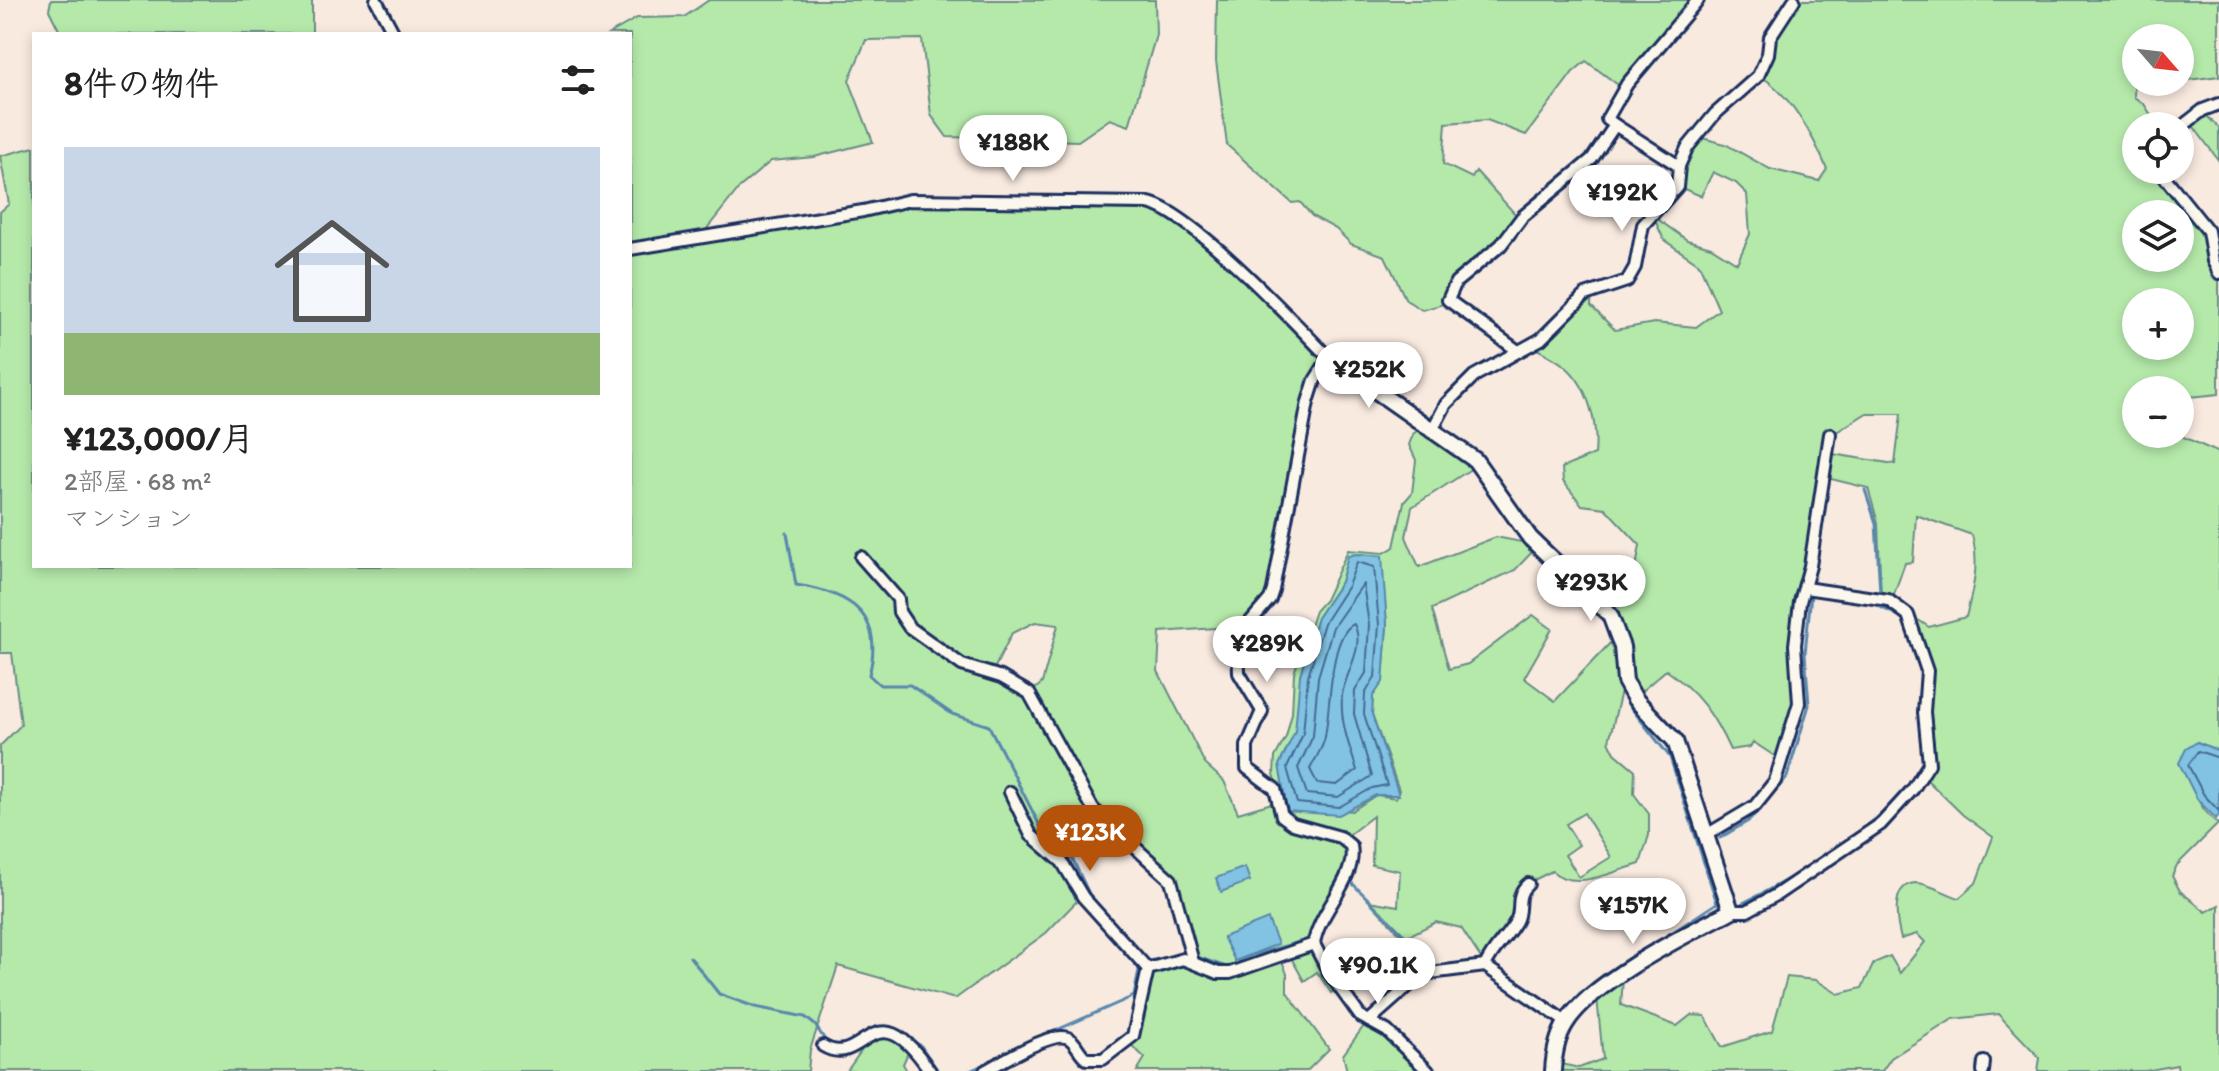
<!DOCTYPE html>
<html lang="ja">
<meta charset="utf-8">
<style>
:root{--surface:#fff;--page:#f2f2f2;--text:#222;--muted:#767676;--line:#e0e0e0;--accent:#b45309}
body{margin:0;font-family:Itim,"Klee One",sans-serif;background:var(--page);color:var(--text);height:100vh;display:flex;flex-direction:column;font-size:30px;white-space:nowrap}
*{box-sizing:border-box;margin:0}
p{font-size:26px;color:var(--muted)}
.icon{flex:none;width:44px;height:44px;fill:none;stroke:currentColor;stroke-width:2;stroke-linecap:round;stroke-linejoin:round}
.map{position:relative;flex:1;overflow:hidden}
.panel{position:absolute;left:32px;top:32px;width:600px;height:536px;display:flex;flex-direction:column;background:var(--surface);border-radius:0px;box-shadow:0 4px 12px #0003}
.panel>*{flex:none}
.needle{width:52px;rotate:118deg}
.tools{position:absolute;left:2122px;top:24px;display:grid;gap:16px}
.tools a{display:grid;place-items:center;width:72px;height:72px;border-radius:50%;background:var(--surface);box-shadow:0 4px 12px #0003;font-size:40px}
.price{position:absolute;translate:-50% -68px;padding:0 18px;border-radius:28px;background:#fff;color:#222;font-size:26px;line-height:52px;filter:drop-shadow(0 2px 4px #0008)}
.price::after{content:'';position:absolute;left:50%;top:48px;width:24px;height:18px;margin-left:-12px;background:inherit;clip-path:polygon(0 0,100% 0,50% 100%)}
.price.on{background:var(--accent);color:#fff}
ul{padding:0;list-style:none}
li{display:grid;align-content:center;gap:16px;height:424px;padding:0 32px}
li+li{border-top:2px solid var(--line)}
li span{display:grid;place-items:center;height:248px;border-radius:0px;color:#555}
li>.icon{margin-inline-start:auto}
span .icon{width:144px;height:144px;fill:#fffc;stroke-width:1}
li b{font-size:34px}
h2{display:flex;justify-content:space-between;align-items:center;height:96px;padding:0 32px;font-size:34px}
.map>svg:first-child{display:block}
</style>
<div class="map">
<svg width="2219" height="1071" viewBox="0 0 2219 1071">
<rect width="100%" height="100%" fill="#f9eae0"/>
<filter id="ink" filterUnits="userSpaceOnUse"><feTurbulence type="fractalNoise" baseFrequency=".0125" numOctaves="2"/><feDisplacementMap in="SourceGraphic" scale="16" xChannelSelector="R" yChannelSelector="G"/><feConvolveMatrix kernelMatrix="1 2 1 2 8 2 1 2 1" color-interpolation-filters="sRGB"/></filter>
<g filter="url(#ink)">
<g fill="#b5e9aa" stroke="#688c84" stroke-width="2" fill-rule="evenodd">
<path d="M51,0h261v34h-251l-12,-24z"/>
<path d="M709,0h446l1,35 -27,91 -19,-7 -32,22 -131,-4 -16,-22 -9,-76 -56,1 -17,40 24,62 -59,15 -43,4 -31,26 -42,53 214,-38 232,3 34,14 146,138 -14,28 -40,205 -34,42 -20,-4 -56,4 -2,39 47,93 19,17 14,32 34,-10 5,13 66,25 7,16 -40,87 -51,14 -20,11 -18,2 -27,-12 -18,-75 -80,-67 -39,35 14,14 7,34 -32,33 -91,66 -117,-33 -28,84 -2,21h-808v-325l21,-21 -9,-72h-12v-441l9,-8 -9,-48 34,-9v419h596v-532h-21l28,-16 47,-1zM1035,622l23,3 -16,58 -14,12 -36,-19 1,-5 19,-38z"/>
<path d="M1217,0h478l-27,26 -47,61 -35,-26 -13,11 -47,63 -39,-15 -41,3 -3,41 29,14 4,-7 41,45 -19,28 -38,32 -16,28 -22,6 -16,-10 -21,-44 -34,-12 -15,-15 -24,-13 -12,-14 -8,1 -65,-58 -11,-84z"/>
<path d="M1797,0h422v76l-39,5v-43h-44l-2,59 10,7 9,14 -10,8h-7v44h20l49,62 14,43v119l-39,4v-8h-44v44h41l42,19v298l-22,-9c-6,37 -10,55 21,82l-41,41 -5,11 8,15 26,21 13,-7v166h-41l-1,-6 -32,6h-107l2,-13 -42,-44 -45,5 -62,39 -9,13h-325v-8l22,5 24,-9 -6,-62 26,-18 -2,26 56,21 14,-11 14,1 17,31 50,-16 15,-54 29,3 22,14 24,-6 12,-25 16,-7 10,17 25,-31 -8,-8 -16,5c-4,-15 -12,-55 15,-56 12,0 31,11 43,15l17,-15 17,-46 -30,-22 -38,-37 5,-94 -21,-70 20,13 37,-10c7,-28 14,-52 6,-82l-56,-20 -3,47 -8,1 -11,31 -13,2 -3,-73 -10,-35 -41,-10 5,-24 63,10 6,-50h-36l-30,19 -5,-1 -24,138 -11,134 -16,55 -26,-17 -3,5 -20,3c-16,-35 -32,-58 -64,-80l-29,25 -28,-88 1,-32 24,4 6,-34 -35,-37 -23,-3 -19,-24 -1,-13 33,-14c3,-29 -6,-67 -29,-87 -9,-8 -22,-14 -33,-20l59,-54 -1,13 24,24 39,-7 42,4 23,-17 -20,-46 -35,-24 -11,-24 34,24 24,7 26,16 13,-29 -3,-40 -11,-11 -23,-11 -12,24 -22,-9 2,-18 17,-32 27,7 45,25 49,12 8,-12c-15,-35 -34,-71 -66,-93l10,-31zM2136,214h44v44h-44zM2136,302h44v44h-44z"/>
<path d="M2204,113l15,15v33l-28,-38z"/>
<path d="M1422,427l52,40 -62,40 -6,30 13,30 77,-30 25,5 3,-4 11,11 -20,21 -83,39 17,60 19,-5 65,-49 19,14 -28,49 31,23 59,-62 8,48 -13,54 6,12 20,17 -1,24 15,20v21l-9,29c-26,7 -65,28 -88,7l-30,15 -7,31 -31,46 -23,-35 -25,-6 -32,16 -35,-37 29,5 2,-35 -28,-6 1,-49 -27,21 -59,-20 -13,-43 1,-17 11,-20 6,-24 2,-40 21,-62 10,-11 23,-50 36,3 10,-6 10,-45 8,-9 4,-33 -7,-15 4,-11zM1356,554l25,2 6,69 -4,56 -10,15 -1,18 27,76 -3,8 -20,-3 -24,16 -66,-9 14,-92v-35l17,-57 24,-36 7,-26zM1584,813l27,44 -32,20 -14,-22 14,-10 -13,-21z"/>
<path d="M1316,949l19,39 -4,5 -14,-21 -13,9 -15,-27z"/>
<path d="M1280,956l7,18v18l42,57 -22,22h-170l8,-13 -15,-14 17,-70 40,-13 28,13z"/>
<path d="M1366,1023l20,10 39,38h-78l-4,-16z"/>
<path d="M886,1035l25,11 -8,18 4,7h-60l24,-34z"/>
</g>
<g fill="#82c2e2" stroke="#5987ad" stroke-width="2">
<path d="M1356,554l26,2 5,69 -4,57 -10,14 -1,18 27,81h-23l-37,20 -52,-4 -8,-46 16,-33 5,-57 17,-57 24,-36 7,-26z"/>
<path d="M2197,742l22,9v64l-3,4 -19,-20 -18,-36 7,-14z"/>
<path d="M1096,817l19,15 -3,12 -24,20 -21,-22z"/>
<path d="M1245,867l5,14 -29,11 -5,-14z"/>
<path d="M1268,919l10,25 -43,17 -12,-24z"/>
</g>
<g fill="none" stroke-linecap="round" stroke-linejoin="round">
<g stroke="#446a93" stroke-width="2">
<path d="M1357,562l17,5 5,58 -4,52 -10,17 -1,20 23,71 -15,3 -33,19 -42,-4 -10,-35 16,-34 5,-58 16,-53 24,-37z"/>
<path d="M1363,584l6,41 -3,48 -11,18 -1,23 18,62 -34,21 -31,-3 -9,-26 15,-32 5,-59 15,-50z"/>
<path d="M1354,624c12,24 -10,50 -12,72 -2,26 7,50 15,74l-20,15 -20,-2 -7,-14c5,-9 11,-19 14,-28 7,-26 4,-106 30,-117z"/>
<path d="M2219,758l-21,-7 -10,14 16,30 15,16"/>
</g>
<g stroke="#5987ad" stroke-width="3">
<path d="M1865,490l11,33 4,70"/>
<path d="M787,533l9,52c54,8 89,29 73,90l11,10h30l42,29 37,12 56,110 28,24 17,36 58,65 29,-5"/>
<path d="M1880,607l23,11 14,40"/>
<path d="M1720,838l30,-18 37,-43 22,-72 -4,-52 6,-59"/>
<path d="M1350,881l55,55 21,32"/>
<path d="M1741,904c51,-25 164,-90 183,-145"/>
<path d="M690,957l29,37 36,13 50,10 10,8 12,18"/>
<path d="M1200,958l29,10 23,-13 55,-15 39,-77"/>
<path d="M1325,975l32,48"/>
<path d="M1433,978l52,-6"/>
<path d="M1562,1013l18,-20 137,-90 -47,-146 -42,-53"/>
<path d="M1367,1028l18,8"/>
<path d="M865,1034l9,-6 21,3"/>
<path d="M902,1034l19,12 17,25"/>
<path d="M1016,1048l118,-52 5,-26"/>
<path d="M970,1071l29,-14"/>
<path d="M1546,1071l11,-51"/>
</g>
<g stroke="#1b2f5e" stroke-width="16">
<g id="street">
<path d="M376,0l18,34"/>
<path d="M1615,125l-8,-6 20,-35 71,-84"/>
<path d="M2180,128l23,-18 16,-6"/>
<path d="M2159,170l49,61 5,30 6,12"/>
<path d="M630,249l233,-38 47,-11 238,3c41,7 148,121 181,155l-14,22 -7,22 -35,188 -3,9 -32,37 1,37 23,38 -15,35v22l28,21 7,27 11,8 47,13 11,9c7,33 -33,65 -37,98l15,29 31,43 27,15 41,40"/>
<path d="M1518,351l-70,-51 8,-18 45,-37 21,-28 70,-58 23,-34 64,41"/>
<path d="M1431,432l15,-28 28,-28 67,-37 44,-44 42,-14 8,-14 8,-42 34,-38 2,-21 8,-18 28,-34 43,-38 10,-22 2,-17 24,-37"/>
<path d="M861,557l37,42 1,13 10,15 53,38 39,12 28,16 64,116 78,71 22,82"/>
<path d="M1010,792l21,43 31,27 21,35 65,72"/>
<path d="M1708,834l47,-28 20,-25 24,-78 -4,-58 5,-43 10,-36 20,-132"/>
<path d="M1731,911h16l29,-16 105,-71 32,-35 16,-25 -5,-52 3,-41 -19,-56 -20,-15 -83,-12"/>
<path d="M1485,966c8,-18 22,-29 31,-45 7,-13 -2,-25 12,-37"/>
<path d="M1369,1021l53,-47 63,-8 81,56"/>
<path d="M823,1046c41,25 50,-60 107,25"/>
<path d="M985,1071c15,-8 70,-43 85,-32 7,5 9,14 17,20h16l30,-23 15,-67 35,-10 35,14h12l84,-29"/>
<path d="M1983,1071l1,-9"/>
</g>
</g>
<g stroke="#1b2f5e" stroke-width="20">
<path id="secondary" d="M1329,358l146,102 55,78 80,77 12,32 3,34 10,18 40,42 56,170c-44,23 -140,71 -165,112 -9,14 -12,32 -13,48"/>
</g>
<use href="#street" stroke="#fbf7ec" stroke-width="10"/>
<use href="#secondary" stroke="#fbf7ec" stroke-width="14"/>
</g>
</g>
</svg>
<div class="tools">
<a><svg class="needle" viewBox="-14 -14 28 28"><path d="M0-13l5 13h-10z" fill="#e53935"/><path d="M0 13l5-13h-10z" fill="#767676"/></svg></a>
<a><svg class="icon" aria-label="locate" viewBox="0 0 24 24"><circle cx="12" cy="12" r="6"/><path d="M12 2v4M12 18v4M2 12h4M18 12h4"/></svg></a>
<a><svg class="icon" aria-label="layers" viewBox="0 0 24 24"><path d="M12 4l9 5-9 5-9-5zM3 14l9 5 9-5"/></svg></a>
<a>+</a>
<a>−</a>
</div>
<b class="price" style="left:1013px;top:183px">¥188K</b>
<b class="price" style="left:1622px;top:233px">¥192K</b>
<b class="price" style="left:1369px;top:410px">¥252K</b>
<b class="price" style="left:1591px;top:623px">¥293K</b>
<b class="price" style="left:1267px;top:684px">¥289K</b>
<b class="price on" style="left:1090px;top:873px">¥123K</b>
<b class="price" style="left:1633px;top:946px">¥157K</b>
<b class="price" style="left:1378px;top:1006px">¥90.1K</b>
<section class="panel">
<h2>8件の物件<svg class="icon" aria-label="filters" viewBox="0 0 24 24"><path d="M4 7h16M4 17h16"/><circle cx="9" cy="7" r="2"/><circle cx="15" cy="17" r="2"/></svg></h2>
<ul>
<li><span style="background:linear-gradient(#c9d6e8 75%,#8fb573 0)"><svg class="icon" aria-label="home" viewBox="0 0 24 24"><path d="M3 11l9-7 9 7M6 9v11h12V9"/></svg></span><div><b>¥123,000/月</b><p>2部屋 · 68 m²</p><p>マンション</p></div></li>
</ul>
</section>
</div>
